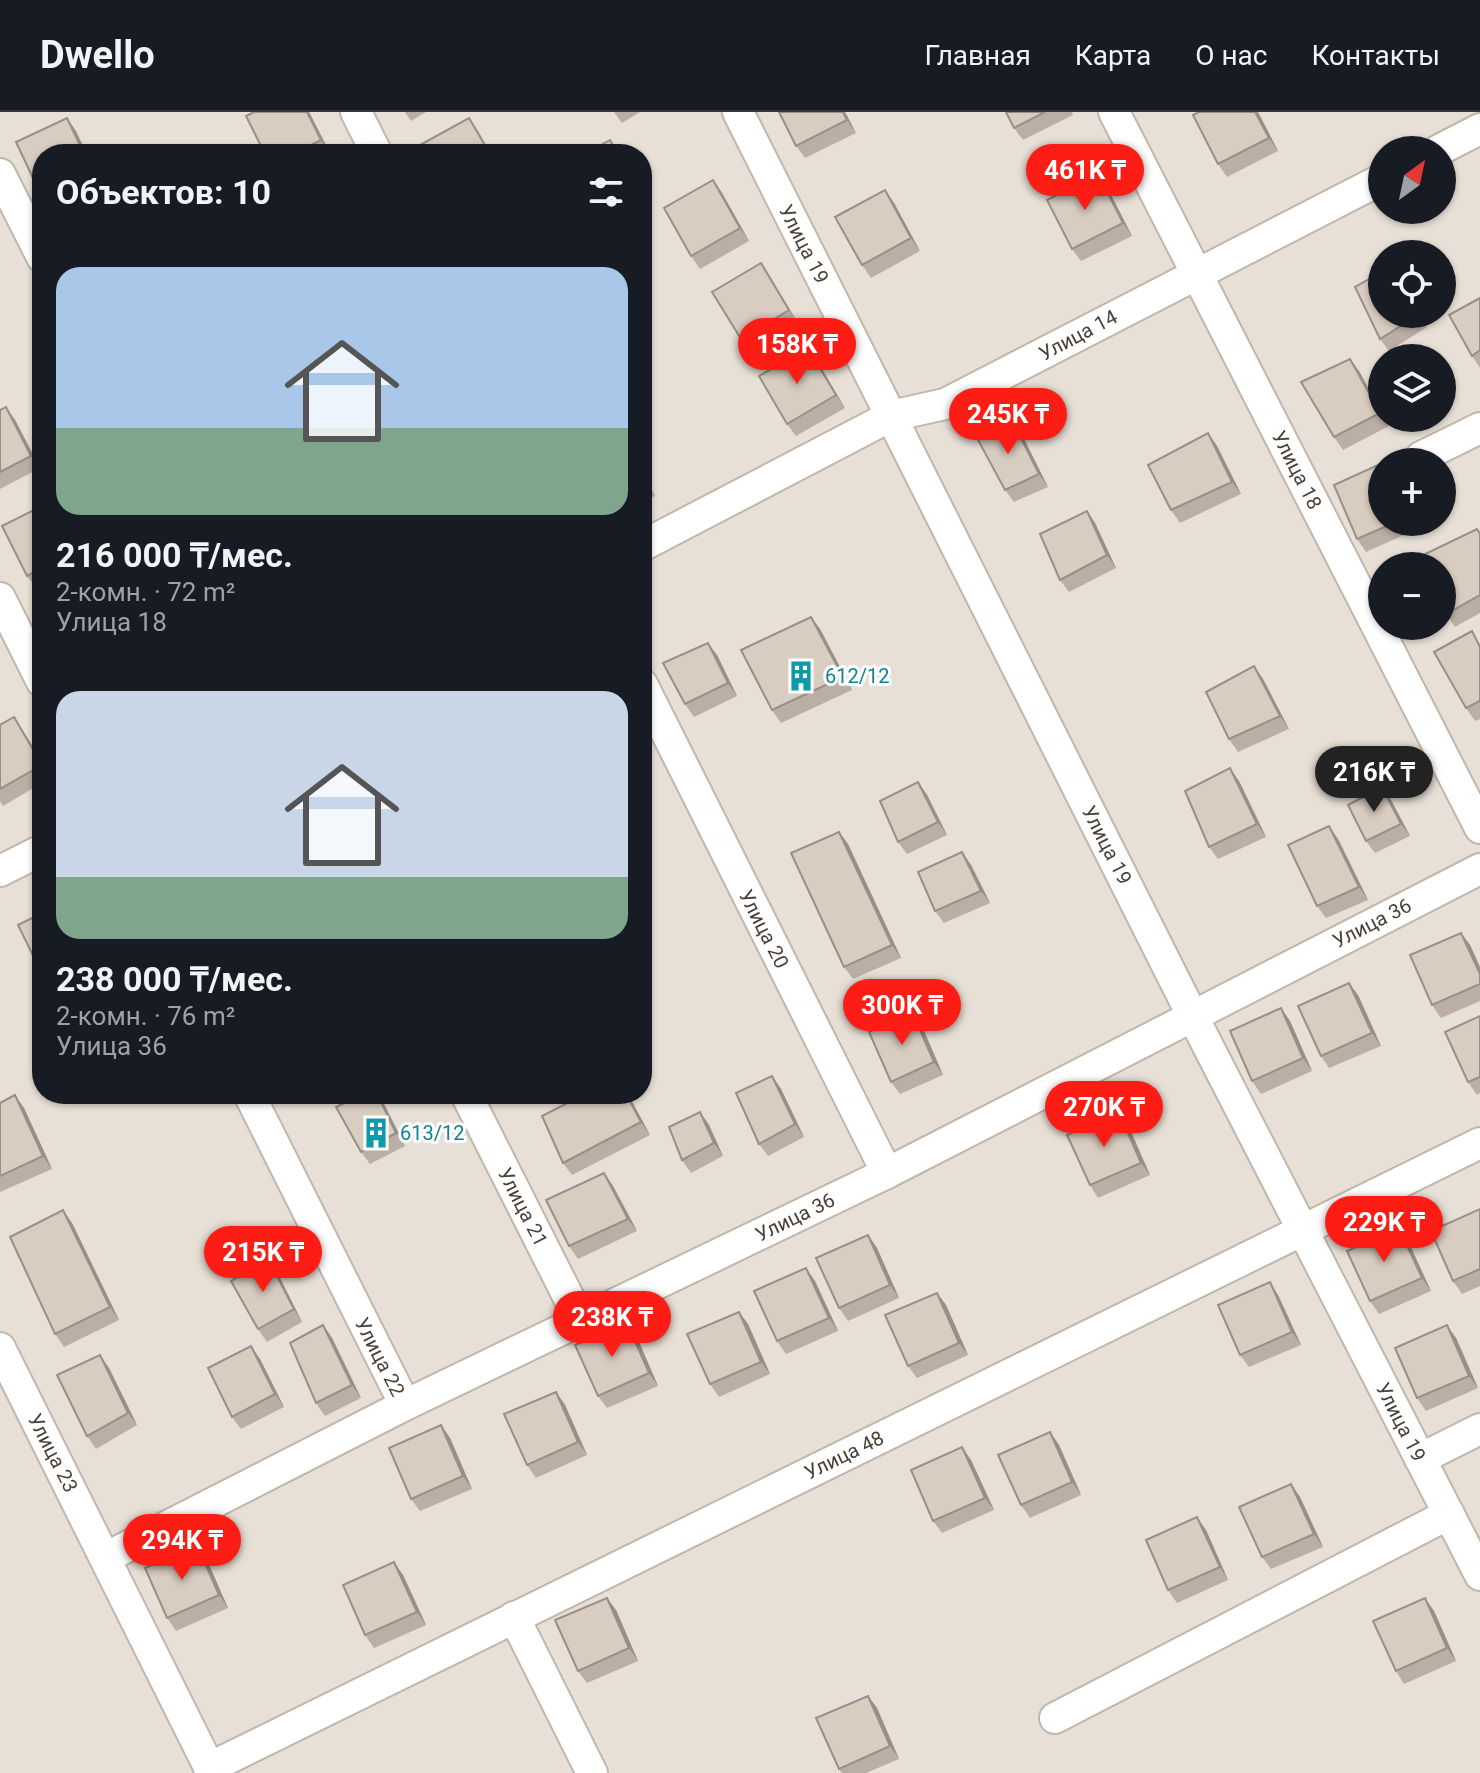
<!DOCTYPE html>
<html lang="ru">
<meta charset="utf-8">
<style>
:root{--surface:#171b24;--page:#20242c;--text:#f1f3f6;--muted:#9ea1a6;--line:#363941;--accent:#fe1d15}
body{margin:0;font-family:Roboto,sans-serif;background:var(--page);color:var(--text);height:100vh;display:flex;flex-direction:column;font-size:30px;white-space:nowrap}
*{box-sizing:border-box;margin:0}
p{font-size:26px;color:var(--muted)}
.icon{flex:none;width:44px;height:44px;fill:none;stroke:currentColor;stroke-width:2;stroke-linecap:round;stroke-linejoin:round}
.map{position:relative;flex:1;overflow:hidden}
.drawer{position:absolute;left:32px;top:32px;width:620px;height:960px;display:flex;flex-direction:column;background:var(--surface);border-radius:32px;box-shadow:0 2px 6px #0004}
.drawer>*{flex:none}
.needle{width:52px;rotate:33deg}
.controls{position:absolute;left:1368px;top:24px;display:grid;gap:16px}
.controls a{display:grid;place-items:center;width:88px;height:88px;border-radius:50%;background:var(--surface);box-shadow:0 2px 6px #0004;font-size:40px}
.price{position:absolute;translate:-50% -68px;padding:0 18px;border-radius:28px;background:var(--accent);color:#fff;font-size:26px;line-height:52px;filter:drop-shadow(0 2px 4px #0008)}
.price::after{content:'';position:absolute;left:50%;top:48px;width:24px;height:18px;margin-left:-12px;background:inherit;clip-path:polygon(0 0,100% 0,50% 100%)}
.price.on{background:#222;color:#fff}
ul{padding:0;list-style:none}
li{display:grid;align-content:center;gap:16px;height:424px;padding:0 24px}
li span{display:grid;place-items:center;height:248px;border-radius:24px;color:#555}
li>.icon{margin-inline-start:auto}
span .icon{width:144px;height:144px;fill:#fffc;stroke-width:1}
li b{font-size:34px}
h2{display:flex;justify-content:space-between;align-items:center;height:96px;padding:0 24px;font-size:34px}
header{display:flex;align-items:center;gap:48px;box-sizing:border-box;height:112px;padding:0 40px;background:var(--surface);border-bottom:2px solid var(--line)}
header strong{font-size:38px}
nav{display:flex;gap:44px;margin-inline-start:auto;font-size:28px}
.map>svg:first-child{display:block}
</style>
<header>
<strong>Dwello</strong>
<nav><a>Главная</a><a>Карта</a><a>О нас</a><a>Контакты</a></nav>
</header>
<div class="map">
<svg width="1480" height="1661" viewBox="0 0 1480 1661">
<rect width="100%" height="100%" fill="#f4efe8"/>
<path fill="#e8e0d6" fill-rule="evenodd" d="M0,0h1480v1661h-1480zM1382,38h60v60h-60zM42,42h600v940h-600zM1382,142h60v60h-60zM1382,246h60v60h-60zM1382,350h60v60h-60zM1382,454h60v60h-60z"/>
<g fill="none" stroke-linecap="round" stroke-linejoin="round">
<g stroke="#c0b6aa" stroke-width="34">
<g id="street">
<path d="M356,0l21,42"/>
<path d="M738,0l454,903 288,560"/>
<path d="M1114,0l366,716"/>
<path d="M1439,38l41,-21"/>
<path d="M0,62l42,83"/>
<path d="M1421,345l59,-29"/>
<path d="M642,434l249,-130 54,-12 437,-225"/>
<path d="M0,486l42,84"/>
<path d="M642,572l245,489"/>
<path d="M0,759l42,-21"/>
<path d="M249,982l156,311"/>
<path d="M466,982l114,226"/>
<path d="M0,1236l212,425"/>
<path d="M1420,1347l60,-30"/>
<path d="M105,1446l300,-153 482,-232 593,-304"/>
<path d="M514,1505l78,156"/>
<path d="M1055,1606l394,-204"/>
<path d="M209,1656l1271,-625"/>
</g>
</g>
<use href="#street" stroke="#fff" stroke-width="30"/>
</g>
<g fill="#bbafa5">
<path d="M254,0h55l21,41 -2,1h-63z"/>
<path d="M405,0h21l-15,9z"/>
<path d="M614,0h26l-18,11z"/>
<path d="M845,0l11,21 -51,25 -9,-12z"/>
<path d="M1006,0h66l1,3 -50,25 -9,-12z"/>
<path d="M1199,0h59l20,39 -51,26 -9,-13z"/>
<path d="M1098,62l9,13 25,49 -51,25 -9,-12z"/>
<path d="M713,68l9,13 27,48 -49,28 -9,-13z"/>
<path d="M894,91l26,48 -49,27 -9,-13z"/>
<path d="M769,164l29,47 -48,29 -9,-13z"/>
<path d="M1480,186v70l-8,-12z"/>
<path d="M1382,202h38l7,13 -38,24 -9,-12z"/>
<path d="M1350,247l9,12 23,42v5h3l4,8 -46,24 -9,-13z"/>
<path d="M817,249l28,47 -49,28 -9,-12z"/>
<path d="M0,298l15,10 25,48 -40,21z"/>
<path d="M1013,310l9,13 26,52 -34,15 -9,-12z"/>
<path d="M1208,321l9,13 24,48 -61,29 -9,-13z"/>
<path d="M1380,352l2,3v55h27l4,9 -47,21 -9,-13z"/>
<path d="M642,361l13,23 -13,7z"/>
<path d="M42,394v79l-6,3 -9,-12z"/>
<path d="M1087,399l8,12 21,45 -47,24 -9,-12z"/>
<path d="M1480,421v80l-25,14 -9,-13z"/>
<path d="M820,517l32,61 -71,33 -9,-13z"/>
<path d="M1480,530v77l-5,2 -9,-13z"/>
<path d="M717,543l20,41 -43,21 -9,-13z"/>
<path d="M1254,554l9,13 26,50 -51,23 -9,-13z"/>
<path d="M14,605l28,44v22l-39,23 -3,-5v-76z"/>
<path d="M1239,669l27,56 -48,22 -9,-12z"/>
<path d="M918,670l9,13 20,40 -40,19 -9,-12z"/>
<path d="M1391,688l19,36 -35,17 -9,-12z"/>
<path d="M839,720l9,12 53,114 -48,21 -9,-12z"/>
<path d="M1338,727l30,61 -42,18 -9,-12z"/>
<path d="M962,740l9,13 19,38 -46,20 -9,-12z"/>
<path d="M1461,821l9,12 10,22v34l-39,17 -9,-13z"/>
<path d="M1358,883l23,51 -52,22 -8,-12z"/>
<path d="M912,900l9,12 22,51 -43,19 -9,-12z"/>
<path d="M1480,904v77l-3,2 -9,-13z"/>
<path d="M1290,909l22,50 -51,23 -9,-13z"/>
<path d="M772,964l9,13 23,48 -36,19 -9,-12z"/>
<path d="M628,982l22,41 -78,40 -9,-12z"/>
<path d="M383,990l22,44 -35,18 -9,-12z"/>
<path d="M0,991l24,5 28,61 -52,23z"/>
<path d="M700,1000l9,13 14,31 -32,17 -9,-13z"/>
<path d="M1119,1000l9,13 22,50 -52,23 -8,-13z"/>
<path d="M604,1061l9,13 24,45 -59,28 -9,-13z"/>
<path d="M1480,1097v77l-18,8 -9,-13z"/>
<path d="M72,1111l47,97 -55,27 -9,-13z"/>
<path d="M868,1123l9,13 22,50 -51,23 -9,-13z"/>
<path d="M1408,1129l23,50 -52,23 -9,-13z"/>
<path d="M277,1160l25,50 -35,20 -9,-13z"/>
<path d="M815,1169l23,50 -52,23 -9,-13z"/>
<path d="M937,1181l9,12 22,50 -51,23 -9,-12z"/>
<path d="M1278,1183l23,50 -52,22 -9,-12z"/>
<path d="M739,1200l9,12 22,50 -51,23 -9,-13z"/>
<path d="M627,1211l9,12 22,51 -51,22 -9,-12z"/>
<path d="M323,1213l9,13 29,60 -36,18 -9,-13z"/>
<path d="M1456,1226l22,50 -52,23 -9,-13z"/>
<path d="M260,1247l24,48 -43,22 -9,-12z"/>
<path d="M109,1256l28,57 -41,24 -9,-13z"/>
<path d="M556,1280l9,13 22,50 -51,23 -9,-13z"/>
<path d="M441,1313l9,13 22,51 -52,22 -9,-12z"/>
<path d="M1050,1320l9,13 22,50 -51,23 -9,-13z"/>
<path d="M971,1348l23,50 -52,23 -9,-12z"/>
<path d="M1291,1372l9,13 23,50 -52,22 -9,-12z"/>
<path d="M1206,1418l22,50 -51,23 -9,-13z"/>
<path d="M206,1446l22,50 -52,23 -9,-13z"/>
<path d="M403,1463l23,50 -52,23 -9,-13z"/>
<path d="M616,1498l22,51 -51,22 -9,-12z"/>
<path d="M1434,1499l22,50 -52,23 -8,-13z"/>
<path d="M868,1584l9,12 22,51 -33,14h-24l-3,-4z"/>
</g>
<g fill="#988f86">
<path d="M307,0h2l21,41 -9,-13z"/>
<path d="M843,0h2l11,21 -9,-13z"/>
<path d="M1255,0h3l20,39 -9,-13z"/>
<path d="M67,6l9,13 11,23h-3z"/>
<path d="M469,6l9,13 13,23h-1z"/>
<path d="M1098,62l9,13 25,49 -9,-13z"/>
<path d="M713,68l9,13 27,48 -9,-13z"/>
<path d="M885,78l9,13 26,48 -9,-13z"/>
<path d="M761,151l8,13 29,47 -9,-13z"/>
<path d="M808,236l9,13 28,47 -9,-13z"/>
<path d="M1350,247l9,12 23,42v3z"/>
<path d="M6,295l9,13 25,48 -9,-12z"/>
<path d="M1013,310l9,13 26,52 -9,-13z"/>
<path d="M1208,321l9,13 24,48 -9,-12z"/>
<path d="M642,361l13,23 -13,-19z"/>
<path d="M1087,399l8,12 21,45 -9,-13z"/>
<path d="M811,505l9,12 32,61 -9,-13z"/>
<path d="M708,531l9,12 20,41 -9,-13z"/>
<path d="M1254,554l9,13 26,50 -9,-13z"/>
<path d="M14,605l28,44v2z"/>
<path d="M1230,656l9,13 27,56 -9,-13z"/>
<path d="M918,670l9,13 20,40 -9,-13z"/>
<path d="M1382,675l9,13 19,36 -9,-12z"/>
<path d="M1329,714l9,13 30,61 -9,-13z"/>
<path d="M839,720l9,12 53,114 -9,-13z"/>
<path d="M962,740l9,13 19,38 -9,-12z"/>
<path d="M1461,821l9,12 10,22v7z"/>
<path d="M1349,871l9,12 23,51 -9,-13z"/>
<path d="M1281,896l9,13 22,50 -9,-13z"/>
<path d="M912,900l9,12 22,51 -9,-13z"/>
<path d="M772,964l9,13 23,48 -9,-13z"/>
<path d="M377,982l6,8 22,44 -9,-13z"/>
<path d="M626,982h2l22,41 -9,-13z"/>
<path d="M15,983l9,13 28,61 -9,-13z"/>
<path d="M700,1000l9,13 14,31 -9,-13z"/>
<path d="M1119,1000l9,13 22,50 -9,-12z"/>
<path d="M604,1061l9,13 24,45 -9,-12z"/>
<path d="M63,1098l9,13 47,97 -9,-13z"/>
<path d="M1399,1116l9,13 23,50 -9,-13z"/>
<path d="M868,1123l9,13 22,50 -9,-13z"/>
<path d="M268,1147l9,13 25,50 -8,-13z"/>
<path d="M806,1156l9,13 23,50 -9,-13z"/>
<path d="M1270,1170l8,13 23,50 -9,-13z"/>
<path d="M937,1181l9,12 22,50 -9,-12z"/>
<path d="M739,1200l9,12 22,50 -9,-12z"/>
<path d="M627,1211l9,12 22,51 -9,-13z"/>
<path d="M323,1213l9,13 29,60 -9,-13z"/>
<path d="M1447,1213l9,13 22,50 -9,-12z"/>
<path d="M251,1234l9,13 24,48 -9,-13z"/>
<path d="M100,1243l9,13 28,57 -9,-12z"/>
<path d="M556,1280l9,13 22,50 -9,-13z"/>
<path d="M441,1313l9,13 22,51 -9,-13z"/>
<path d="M1050,1320l9,13 22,50 -9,-13z"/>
<path d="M962,1335l9,13 23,50 -9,-12z"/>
<path d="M1291,1372l9,13 23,50 -9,-13z"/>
<path d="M1197,1405l9,13 22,50 -8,-13z"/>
<path d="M197,1433l9,13 22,50 -9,-13z"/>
<path d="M394,1450l9,13 23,50 -9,-13z"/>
<path d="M607,1486l9,12 22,51 -9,-13z"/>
<path d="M1425,1486l9,13 22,50 -9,-13z"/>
<path d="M868,1584l9,12 22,51 -9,-13z"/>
</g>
<g fill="#d9ccc0" stroke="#988f86" stroke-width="2">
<path d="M254,0h53l14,28 -28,14h-28l-19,-38z"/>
<path d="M779,0h64l4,8 -51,26z"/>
<path d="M1006,0h39l-31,16z"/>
<path d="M1199,0h56l14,26 -51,26 -25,-49z"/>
<path d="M67,6l17,36h-42v36l-3,1 -23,-49z"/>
<path d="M469,6l21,36h-65l-5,-9z"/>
<path d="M610,28l8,14h-33z"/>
<path d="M1098,62l25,49 -51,26 -25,-49z"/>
<path d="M713,68l27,48 -49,28 -27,-48z"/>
<path d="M885,78l26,48 -49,27 -27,-48z"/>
<path d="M761,151l28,47 -48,29 -29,-47z"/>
<path d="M1382,160v42l36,1 -38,24 -25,-52z"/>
<path d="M1480,186v52l-8,6 -23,-41z"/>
<path d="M808,236l28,47 -49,29 -28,-48z"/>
<path d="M1350,247l30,54 -46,24 -33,-55z"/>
<path d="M6,295l25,49 -31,16v-62z"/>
<path d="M1013,310l26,52 -34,16 -28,-52z"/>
<path d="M1208,321l24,49 -61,28 -23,-45z"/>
<path d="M1380,352l2,5v53h14l-39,17 -23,-54z"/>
<path d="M42,394v62l-15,8 -25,-50z"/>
<path d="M1087,399l20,44 -47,25 -20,-46z"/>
<path d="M1477,417l3,5v61l-34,19 -4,-8v-40h-18l-5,-9z"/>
<path d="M811,505l32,60 -71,33 -31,-60z"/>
<path d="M1472,519l8,16v54l-14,7 -32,-56z"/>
<path d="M708,531l20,40 -43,21 -22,-41z"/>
<path d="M1254,554l26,50 -51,23 -23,-47z"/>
<path d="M14,605l28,48 -42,24v-64z"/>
<path d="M1230,656l27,56 -48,23 -24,-56z"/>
<path d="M918,670l20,40 -40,20 -18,-41z"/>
<path d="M1382,675l19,37 -35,17 -18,-36z"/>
<path d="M1329,714l30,61 -42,19 -29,-61z"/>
<path d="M839,720l53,113 -48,22 -53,-114z"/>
<path d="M962,740l19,39 -46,20 -17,-39z"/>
<path d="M42,801v61l-24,-49z"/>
<path d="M1461,821l19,41v10l-48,21 -22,-50z"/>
<path d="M1349,871l23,50 -51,23 -23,-50z"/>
<path d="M1281,896l22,50 -51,23 -22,-50z"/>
<path d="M912,900l22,50 -43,20 -22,-50z"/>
<path d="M1480,904v61l-12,5 -23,-50z"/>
<path d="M772,964l23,48 -36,20 -23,-51z"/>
<path d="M364,982h13l19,39 -35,19 -25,-45z"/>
<path d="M585,982h41l15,28 -78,41 -21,-47z"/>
<path d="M15,983l28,61 -43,20v-73z"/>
<path d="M700,1000l14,31 -32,17 -13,-33z"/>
<path d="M1119,1000l22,51 -51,22 -23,-50z"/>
<path d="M604,1061l24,46 -59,27 -23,-46z"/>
<path d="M1480,1097v60l-27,12 -22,-50z"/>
<path d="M63,1098l47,97 -55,27 -45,-97z"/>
<path d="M1399,1116l23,50 -52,23 -23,-50z"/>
<path d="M868,1123l22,50 -51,23 -23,-50z"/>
<path d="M268,1147l26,50 -36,20 -27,-48z"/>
<path d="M806,1156l23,50 -52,23 -23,-50z"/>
<path d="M1270,1170l22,50 -52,23 -22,-50z"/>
<path d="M937,1181l22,50 -51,23 -23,-51z"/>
<path d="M739,1200l22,50 -51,22 -23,-50z"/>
<path d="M627,1211l22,50 -51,23 -23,-51z"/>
<path d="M323,1213l29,60 -36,18 -26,-60z"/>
<path d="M1447,1213l22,51 -52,22 -22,-50z"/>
<path d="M251,1234l24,48 -43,23 -24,-49z"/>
<path d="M100,1243l28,58 -41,23 -30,-61z"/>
<path d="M556,1280l22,50 -51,23 -23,-51z"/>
<path d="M441,1313l22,51 -52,23 -22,-51z"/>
<path d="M1050,1320l22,50 -51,23 -23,-50z"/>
<path d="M962,1335l23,51 -52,23 -22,-51z"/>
<path d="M1291,1372l23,50 -52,23 -23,-50z"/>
<path d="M1197,1405l23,50 -52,23 -22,-50z"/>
<path d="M197,1433l22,50 -52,23 -22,-50z"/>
<path d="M394,1450l23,50 -52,23 -22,-50z"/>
<path d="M607,1486l22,50 -51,23 -23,-51z"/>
<path d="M1425,1486l22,50 -51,23 -23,-50z"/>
<path d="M868,1584l22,50 -51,23 -23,-51z"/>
</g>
<defs>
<g id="building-bare" transform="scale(2.4)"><path d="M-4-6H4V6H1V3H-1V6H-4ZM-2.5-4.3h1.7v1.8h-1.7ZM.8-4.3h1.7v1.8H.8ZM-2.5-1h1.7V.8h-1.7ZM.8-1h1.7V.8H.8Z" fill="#0f9aa8" stroke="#fff" stroke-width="2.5" paint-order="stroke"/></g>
</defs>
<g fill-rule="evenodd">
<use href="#building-bare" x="801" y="564"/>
<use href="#building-bare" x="376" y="1021"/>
</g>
<g text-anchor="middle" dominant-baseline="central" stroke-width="6" stroke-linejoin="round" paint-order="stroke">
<g font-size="20" fill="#483f36" stroke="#fff">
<text transform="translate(804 132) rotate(63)">Улица 19</text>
<text transform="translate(1078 223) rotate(-28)">Улица 14</text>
<text transform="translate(1297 358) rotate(63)">Улица 18</text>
<text transform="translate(1107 733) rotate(63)">Улица 19</text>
<text transform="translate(1372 811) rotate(-27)">Улица 36</text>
<text transform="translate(764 817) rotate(63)">Улица 20</text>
<text transform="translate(523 1095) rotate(63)">Улица 21</text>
<text transform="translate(795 1105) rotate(-26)">Улица 36</text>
<text transform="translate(380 1245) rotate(63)">Улица 22</text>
<text transform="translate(1401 1310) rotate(63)">Улица 19</text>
<text transform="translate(53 1341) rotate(63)">Улица 23</text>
<text transform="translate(844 1343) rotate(-26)">Улица 48</text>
</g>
<g font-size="20" fill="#0d838f" stroke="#fff" text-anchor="start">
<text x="825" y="564">612/12</text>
<text x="400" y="1021">613/12</text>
</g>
</g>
</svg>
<div class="controls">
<a><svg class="needle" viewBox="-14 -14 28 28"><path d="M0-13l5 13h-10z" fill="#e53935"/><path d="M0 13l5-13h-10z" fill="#9ea1a6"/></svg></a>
<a><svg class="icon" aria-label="locate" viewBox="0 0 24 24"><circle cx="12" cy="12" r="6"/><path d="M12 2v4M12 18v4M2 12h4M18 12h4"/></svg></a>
<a><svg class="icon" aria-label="layers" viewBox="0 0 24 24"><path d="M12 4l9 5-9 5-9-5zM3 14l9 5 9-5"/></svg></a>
<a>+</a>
<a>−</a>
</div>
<b class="price" style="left:1085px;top:100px">461K ₸</b>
<b class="price" style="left:797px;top:274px">158K ₸</b>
<b class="price" style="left:1008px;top:344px">245K ₸</b>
<b class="price on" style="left:1374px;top:702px">216K ₸</b>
<b class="price" style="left:902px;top:935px">300K ₸</b>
<b class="price" style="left:1104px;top:1037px">270K ₸</b>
<b class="price" style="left:1384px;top:1152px">229K ₸</b>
<b class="price" style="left:263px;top:1182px">215K ₸</b>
<b class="price" style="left:612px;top:1247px">238K ₸</b>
<b class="price" style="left:182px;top:1470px">294K ₸</b>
<section class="drawer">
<h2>Объектов: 10<svg class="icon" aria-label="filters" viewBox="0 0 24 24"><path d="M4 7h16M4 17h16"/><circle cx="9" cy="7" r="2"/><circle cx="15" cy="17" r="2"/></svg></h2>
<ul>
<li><span style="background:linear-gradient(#a9c7e8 65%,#7fa58c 0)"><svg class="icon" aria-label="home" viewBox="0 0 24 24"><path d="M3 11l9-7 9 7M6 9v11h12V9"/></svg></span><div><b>216 000 ₸/мес.</b><p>2-комн. · 72 m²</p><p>Улица 18</p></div></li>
<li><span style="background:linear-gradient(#c9d6e8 75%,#7fa58c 0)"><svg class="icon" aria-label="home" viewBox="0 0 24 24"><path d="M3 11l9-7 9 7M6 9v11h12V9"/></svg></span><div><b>238 000 ₸/мес.</b><p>2-комн. · 76 m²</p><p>Улица 36</p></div></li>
</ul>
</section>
</div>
